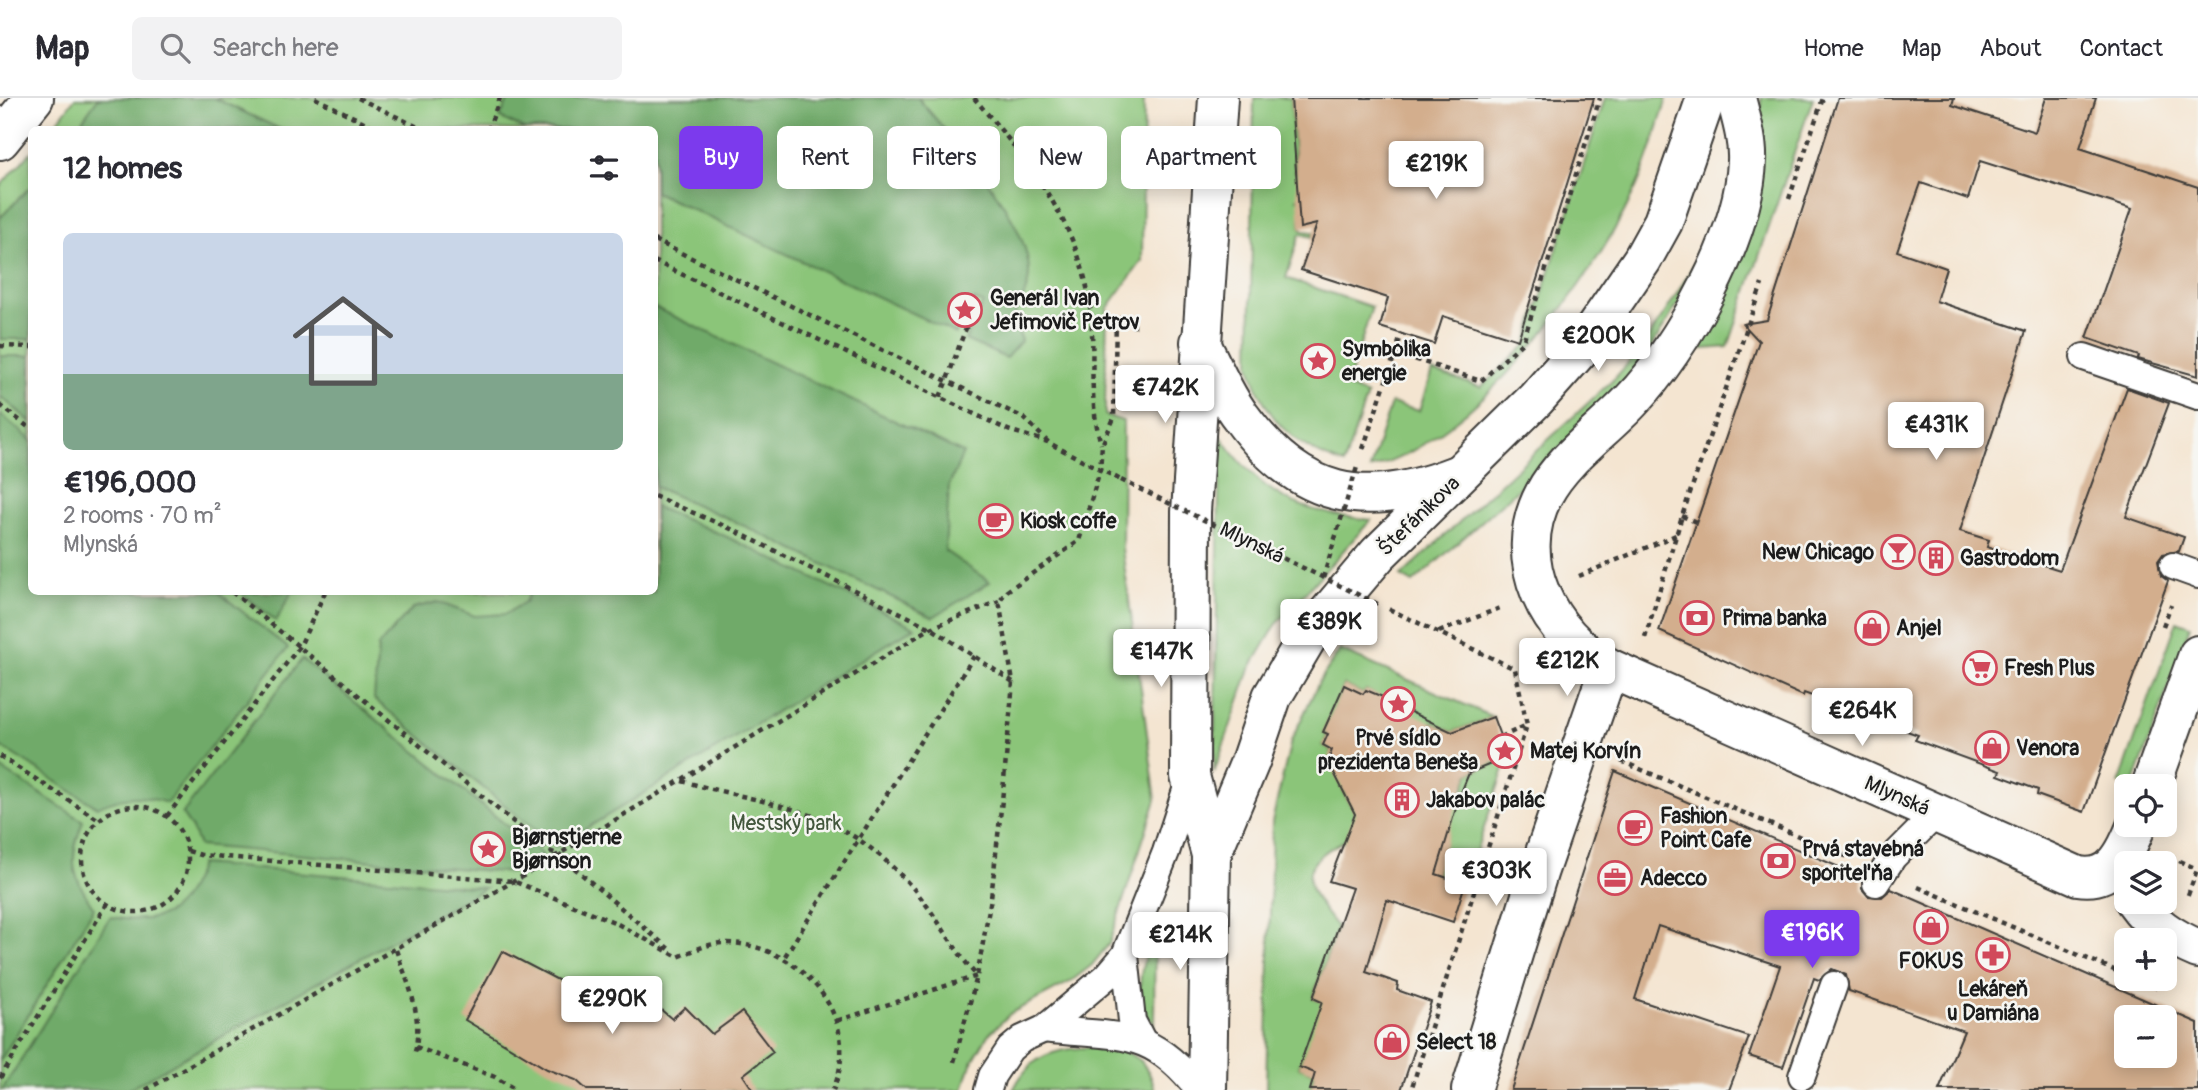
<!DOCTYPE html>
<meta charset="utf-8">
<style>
:root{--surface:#fff;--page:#f2f2f3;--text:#2b2b33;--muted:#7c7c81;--line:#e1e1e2;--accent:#7c3aed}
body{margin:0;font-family:Pangolin,sans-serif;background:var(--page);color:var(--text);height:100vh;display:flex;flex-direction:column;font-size:26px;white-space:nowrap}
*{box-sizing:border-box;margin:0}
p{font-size:23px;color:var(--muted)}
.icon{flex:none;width:38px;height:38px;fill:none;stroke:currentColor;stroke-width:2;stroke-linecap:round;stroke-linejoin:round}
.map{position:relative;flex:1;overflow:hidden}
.panel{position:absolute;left:28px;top:28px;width:630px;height:469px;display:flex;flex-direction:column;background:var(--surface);border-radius:10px;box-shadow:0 4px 18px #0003}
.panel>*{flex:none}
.hud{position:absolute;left:679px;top:28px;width:665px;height:63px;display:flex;gap:14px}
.tools{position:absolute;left:2114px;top:676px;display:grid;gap:14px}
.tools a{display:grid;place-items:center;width:63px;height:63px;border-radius:10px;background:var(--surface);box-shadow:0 4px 18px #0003;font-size:35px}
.price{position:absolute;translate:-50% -60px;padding:0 16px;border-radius:7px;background:#fff;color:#222;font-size:23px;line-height:46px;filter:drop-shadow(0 2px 4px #0008)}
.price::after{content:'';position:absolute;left:50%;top:42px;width:21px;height:16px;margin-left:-10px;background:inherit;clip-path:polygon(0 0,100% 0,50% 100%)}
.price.active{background:var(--accent);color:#fff}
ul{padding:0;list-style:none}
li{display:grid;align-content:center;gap:14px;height:371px;padding:0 35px}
li span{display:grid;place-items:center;height:217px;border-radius:10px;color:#555}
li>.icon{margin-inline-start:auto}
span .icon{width:126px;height:126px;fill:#fffc;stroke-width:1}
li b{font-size:30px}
h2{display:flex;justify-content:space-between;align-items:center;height:84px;padding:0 35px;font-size:30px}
.chip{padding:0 24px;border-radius:10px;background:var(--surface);box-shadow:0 4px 18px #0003;font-size:24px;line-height:63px}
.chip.active{background:var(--accent);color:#fff}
header{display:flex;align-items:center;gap:42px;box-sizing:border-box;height:98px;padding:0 35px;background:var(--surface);border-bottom:2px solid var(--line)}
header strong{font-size:33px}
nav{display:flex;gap:38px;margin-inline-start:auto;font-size:24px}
.search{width:490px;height:63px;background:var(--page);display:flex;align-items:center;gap:18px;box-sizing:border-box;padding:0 24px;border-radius:10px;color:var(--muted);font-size:26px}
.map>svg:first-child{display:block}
</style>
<header>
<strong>Map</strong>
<div class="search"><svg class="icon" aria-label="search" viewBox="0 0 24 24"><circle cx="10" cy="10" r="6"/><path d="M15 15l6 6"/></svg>Search here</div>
<nav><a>Home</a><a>Map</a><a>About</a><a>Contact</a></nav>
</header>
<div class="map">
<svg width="2198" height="992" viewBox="0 0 2198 992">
<rect width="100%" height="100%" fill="#f6f6f2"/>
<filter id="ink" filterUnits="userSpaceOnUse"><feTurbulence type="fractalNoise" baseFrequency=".0143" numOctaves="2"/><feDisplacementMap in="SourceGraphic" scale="14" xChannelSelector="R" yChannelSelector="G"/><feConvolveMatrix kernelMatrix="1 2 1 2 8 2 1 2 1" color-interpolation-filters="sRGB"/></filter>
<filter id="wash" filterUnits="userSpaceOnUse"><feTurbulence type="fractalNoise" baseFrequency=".00686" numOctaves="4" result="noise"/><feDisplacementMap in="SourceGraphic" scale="28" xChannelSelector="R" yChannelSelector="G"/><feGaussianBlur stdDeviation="1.57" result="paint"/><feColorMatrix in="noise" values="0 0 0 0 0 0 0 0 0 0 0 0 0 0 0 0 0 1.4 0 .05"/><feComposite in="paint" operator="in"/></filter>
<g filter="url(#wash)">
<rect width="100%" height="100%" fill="#f4e5d1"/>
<g fill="#8bc579" stroke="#54704a" stroke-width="2">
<path d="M75,0h1069l-2,163 -35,48 -2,106 18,6 -1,127 34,252 -47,144 -17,21 -22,17 -59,31 -23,22 -17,29 -8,26h-963v-904l31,-34 1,440h622v-462l-602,-1z"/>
<path d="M1254,0h37l4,74h3l2,23 -3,4h4l-1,28 3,4 11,1 -2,5 -12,-3 -14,44 86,29 -25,80 20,8 -23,69c-51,-17 -81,-47 -94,-99z"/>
<path d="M1605,0h62c-10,32 -19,65 -34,96 -44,94 -160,246 -263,275l21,-66 28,8 13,-40 49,16 45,-42z"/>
<path d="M1761,0h52l-85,249 -36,3 68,-210z"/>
<path d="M1707,143l7,4 -74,121 -103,106 -124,111 -12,-7 214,-198c38,-41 65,-88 92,-137z"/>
<path d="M1220,337c42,62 78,77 151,85l-95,105 -26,44 -36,104z"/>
<path d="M2177,523l13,5 -57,160 -14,-2z"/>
<path d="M1340,552l153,67 -41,15 -20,-10 -2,2 -64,-34 -3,4 -19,-9 -20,47 4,2 -5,11 9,5 -5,14 27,12 -7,4 -4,11 7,13 9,5 -7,35 -8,-3c-52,25 -38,48 -7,86l-24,71 13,5 -27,64 16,6 -5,17h-44l6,-268 19,-81 28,-59z"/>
<path d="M1508,659l-43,127 -29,-10 22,-80 4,1 7,-22z"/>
<path d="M1155,825l-1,101c-27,-22 -8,-74 1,-101z"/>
<path d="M1103,948c28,4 46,15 52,44h-142c21,-42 48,-40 90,-44z"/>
</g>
<g fill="#70aa69" stroke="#466342" stroke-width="2">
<path d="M98,0h116l66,31h-204z"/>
<path d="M509,0h409c34,41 112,121 111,175 0,15 -7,28 -14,40l6,28 -15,17 -41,-18 18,-37 -9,-3 -18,34 -301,-142 -1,-62 -130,-1 -24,-11z"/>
<path d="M31,88v153h-31v-121z"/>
<path d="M654,209l309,146 -14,33 -4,65 45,31 -57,35 -199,-96 -79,-34z"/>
<path d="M0,258h31v66l-31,-26z"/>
<path d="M0,316l31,26 1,152h186l70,56 -121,155c-27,-9 -44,-8 -70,4l-97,-61z"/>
<path d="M655,409l70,29 190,91 -359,220 -182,-148 4,-53 35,-38 25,-6 37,14 30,-2 20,-12 5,-10h124z"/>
<path d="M240,494h52l-16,29z"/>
<path d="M302,561l241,196 -31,18 -313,-27 -7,-17 -10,-15z"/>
<path d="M0,670l83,53c-14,39 -13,52 11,87l-94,153z"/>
<path d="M200,766l285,24 -358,202h-125l108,-173c52,9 72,-3 90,-53z"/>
</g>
<g id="blocks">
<g fill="#d3ae8d" fill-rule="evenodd">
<path d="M1291,0h303l-76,242 -75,-24 -9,28 -54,-17 8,-29 -87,-28 16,-46 -17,4z"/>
<path d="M1838,0h116l-2,7 83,27 11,-34h50l-16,50 118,39v189l-60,-17 1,-3 -52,-18 45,-129 -152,-48 -12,38 -47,-16 -24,68 49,17 -10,33 90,30 -66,200 29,9 -2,7 73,23 67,-182 42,15 -43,114 58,20 -5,14 -16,3 -5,7 3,15 7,5 -84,231 -47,-17 1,-5 -40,-15 2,-4 -85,-31 3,-5 -114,-42 -1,3 -144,-65 100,-290 -16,-17 24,-4z"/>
<path d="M1344,587l19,9 3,-4 41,17 -1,3 46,22 41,-15 15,40 -39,16 -9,22 -24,79 29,10 -12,38 -66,-22 -21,72 32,11 -1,7 34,12 -30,88h-91l5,-17 -16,-6 23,-65 -9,-4 39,-110 -23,-7 26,-67 -27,-53 4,-11 -9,-5 5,-11 -5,-2z"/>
<path d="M1615,673l247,106v12l6,7 14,1 9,-8 307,134v67h-259l25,-59 -115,-40 -3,-16 -14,-6 -13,11 -5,-2 -31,89 -34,-11 31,-90 -122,-40 -23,73 114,38 -20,53h-218zM2126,919h39v38h-39z"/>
<path d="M502,853l100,52 12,-18 27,20 6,-7 25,21 13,-12 27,27 30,-22 31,40 -30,23 10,15h-166l-11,-10 -29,-11 -82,-49z"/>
</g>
</g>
</g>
<g filter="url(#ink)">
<use href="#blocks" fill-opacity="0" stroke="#3c3a37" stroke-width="2"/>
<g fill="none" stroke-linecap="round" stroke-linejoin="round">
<g stroke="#3c3a37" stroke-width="30">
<g id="lane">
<path d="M2084,259l114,39"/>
<path d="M2173,468l25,9"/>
<path d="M1876,785l17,-26 43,-43"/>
<path d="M1125,857l7,66 10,19"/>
<path d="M1044,931c73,9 105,-4 155,61"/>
<path d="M1802,978l32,-91"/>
<path d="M988,992l4,-14 18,-27 12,-10 22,-10 63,-53 18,-21 41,-103 24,-74"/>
</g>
</g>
<g stroke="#3c3a37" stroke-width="42">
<g id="street">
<path d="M1736,0c5,20 12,42 11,63 -3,75 -64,186 -116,240 -28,30 -68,57 -87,93 -35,66 4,141 65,174l469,208c35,6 48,-24 59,-52"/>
<path d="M0,42l34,-42"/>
<path d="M2151,688l47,-131"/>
<path d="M2135,803c17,24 37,37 63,48"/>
<path d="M1471,992l68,-220 70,-202"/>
</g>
</g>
<g stroke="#3c3a37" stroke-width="42">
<g id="secondary">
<path d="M1200,244c13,24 24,53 41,75 59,81 123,94 215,58"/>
<path d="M1211,757l39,-93 22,-65 35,-59 71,-84 158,-155 47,-53 59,-86 21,-38 43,-124"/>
<path d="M1207,992l4,-235 -21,-79 1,-264 27,-414"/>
</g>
</g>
<g stroke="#3c3a37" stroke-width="4.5" stroke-dasharray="5 5" stroke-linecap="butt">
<path d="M315,0l65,32"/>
<path d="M358,0l66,32"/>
<path d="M974,0c52,61 106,125 116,208 6,49 -3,88 11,138"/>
<path d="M488,32l12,-32"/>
<path d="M1789,101l34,-101"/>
<path d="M654,142l370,178 25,25 72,37"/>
<path d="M654,163l354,169 40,12"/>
<path d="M0,248l32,1"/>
<path d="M1396,255l85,28 42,-39 77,-244"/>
<path d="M940,299c14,-32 21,-63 38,-94"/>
<path d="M0,307l32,25"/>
<path d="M1363,351l39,-116"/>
<path d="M654,398l75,32 202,100 82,54"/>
<path d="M1682,418l14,6"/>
<path d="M1579,478l97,-41"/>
<path d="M232,494l317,259 9,3 111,95"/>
<path d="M1389,511l126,60 12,56 -116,365"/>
<path d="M2163,528l8,-21"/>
<path d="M1439,534l61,-24"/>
<path d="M1645,540l37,-122 80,-232"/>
<path d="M1501,639l24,-11"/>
<path d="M0,658l99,64"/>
<path d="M1621,663l227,96"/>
<path d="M682,683c95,27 156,24 228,104 26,28 42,63 67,91l-141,45"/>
<circle cx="135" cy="761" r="53"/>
<path d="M167,718l133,-170 25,-54"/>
<path d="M188,753l13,4 312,26 101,41 64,35c15,-6 30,-14 46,-14 74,-1 141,74 109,147"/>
<path d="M2170,759l27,12"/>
<path d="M1918,789l208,88"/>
<path d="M2188,797l10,-28"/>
<path d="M396,852c13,36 28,67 18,106"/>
<path d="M785,858l189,-300"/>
<path d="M2134,880l21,9 4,-9"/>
<path d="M416,949l79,30 21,13"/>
<path d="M954,964l23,-86 14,-78 12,-107 10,-109 -14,-81 8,-10 72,-50 21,-71 2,-25 12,-27 2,-100h18v15"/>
<path d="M0,980l107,-174"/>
<path d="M146,992l377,-214 408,-248 68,-27"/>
</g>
<use href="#lane" stroke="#fff" stroke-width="26"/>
<use href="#street" stroke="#fff" stroke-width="38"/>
<use href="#secondary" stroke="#fff" stroke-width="38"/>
<g stroke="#3c3a37" stroke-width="4.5" stroke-dasharray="5 5" stroke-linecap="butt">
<path d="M1121,382l261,126"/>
<path d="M1323,480l34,-111"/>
</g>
</g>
</g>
<defs>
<g id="sight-ring" transform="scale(1.75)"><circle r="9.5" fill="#f6f6f2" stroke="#d1495b" stroke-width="1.5"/><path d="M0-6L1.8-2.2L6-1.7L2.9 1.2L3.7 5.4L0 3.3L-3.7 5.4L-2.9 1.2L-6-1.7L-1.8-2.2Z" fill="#d1495b"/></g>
<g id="cafe-ring" transform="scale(1.75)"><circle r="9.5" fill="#f6f6f2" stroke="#d1495b" stroke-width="1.5"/><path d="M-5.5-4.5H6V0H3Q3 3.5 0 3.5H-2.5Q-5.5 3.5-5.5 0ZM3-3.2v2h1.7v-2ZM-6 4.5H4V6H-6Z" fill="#d1495b"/></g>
<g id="bar-ring" transform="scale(1.75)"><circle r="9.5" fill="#f6f6f2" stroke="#d1495b" stroke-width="1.5"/><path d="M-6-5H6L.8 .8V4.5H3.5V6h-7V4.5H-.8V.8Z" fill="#d1495b"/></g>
<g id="building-ring" transform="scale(1.75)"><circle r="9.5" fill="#f6f6f2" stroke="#d1495b" stroke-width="1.5"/><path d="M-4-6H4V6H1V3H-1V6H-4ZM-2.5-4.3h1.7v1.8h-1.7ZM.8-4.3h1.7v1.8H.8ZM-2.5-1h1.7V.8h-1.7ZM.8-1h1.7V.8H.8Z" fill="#d1495b"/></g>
<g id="bank-ring" transform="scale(1.75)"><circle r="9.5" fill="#f6f6f2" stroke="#d1495b" stroke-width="1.5"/><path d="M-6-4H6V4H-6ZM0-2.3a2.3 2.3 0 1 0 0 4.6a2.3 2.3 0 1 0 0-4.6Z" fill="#d1495b"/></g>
<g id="shop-ring" transform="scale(1.75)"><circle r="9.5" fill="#f6f6f2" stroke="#d1495b" stroke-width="1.5"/><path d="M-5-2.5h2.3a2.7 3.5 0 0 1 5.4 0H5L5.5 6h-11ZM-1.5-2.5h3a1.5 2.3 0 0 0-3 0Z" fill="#d1495b"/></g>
<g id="supermarket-ring" transform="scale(1.75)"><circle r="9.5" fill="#f6f6f2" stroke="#d1495b" stroke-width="1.5"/><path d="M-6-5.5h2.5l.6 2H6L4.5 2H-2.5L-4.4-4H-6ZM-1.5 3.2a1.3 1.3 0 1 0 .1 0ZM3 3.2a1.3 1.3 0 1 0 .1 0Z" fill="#d1495b"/></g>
<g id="office-ring" transform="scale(1.75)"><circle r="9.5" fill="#f6f6f2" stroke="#d1495b" stroke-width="1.5"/><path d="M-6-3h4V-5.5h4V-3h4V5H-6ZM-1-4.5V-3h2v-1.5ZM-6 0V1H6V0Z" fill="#d1495b"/></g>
<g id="pharmacy-ring" transform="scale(1.75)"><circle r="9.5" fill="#f6f6f2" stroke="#d1495b" stroke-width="1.5"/><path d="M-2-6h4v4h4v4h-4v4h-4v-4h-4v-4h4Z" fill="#d1495b"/></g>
</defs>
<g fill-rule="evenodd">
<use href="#sight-ring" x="965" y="212"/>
<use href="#sight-ring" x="1318" y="263"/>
<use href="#cafe-ring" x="996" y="423"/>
<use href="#bar-ring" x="1898" y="454"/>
<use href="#building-ring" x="1936" y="460"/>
<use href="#bank-ring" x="1697" y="520"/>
<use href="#shop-ring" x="1872" y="530"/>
<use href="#supermarket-ring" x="1980" y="570"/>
<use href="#sight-ring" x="1398" y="606"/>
<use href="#shop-ring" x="1992" y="650"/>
<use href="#sight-ring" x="1505" y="653"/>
<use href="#building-ring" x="1402" y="702"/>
<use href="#cafe-ring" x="1635" y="730"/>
<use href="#sight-ring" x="488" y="751"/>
<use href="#bank-ring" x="1778" y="763"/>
<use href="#office-ring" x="1615" y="780"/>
<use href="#shop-ring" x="1931" y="829"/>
<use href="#pharmacy-ring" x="1993" y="857"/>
<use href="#shop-ring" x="1392" y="944"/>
</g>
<g text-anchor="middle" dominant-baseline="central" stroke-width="5" stroke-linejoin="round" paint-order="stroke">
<g font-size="21" font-weight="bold" fill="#1c1c1c" stroke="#f6f6f2" text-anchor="start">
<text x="990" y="200">Generál Ivan<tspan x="990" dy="24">Jefimovič Petrov</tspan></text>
<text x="1342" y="251">Symbolika<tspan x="1342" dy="24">energie</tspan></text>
<text x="1020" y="423">Kiosk coffe</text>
<text x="1874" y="454" text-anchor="end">New Chicago</text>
<text x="1960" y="460">Gastrodom</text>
<text x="1722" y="520">Prima banka</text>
<text x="1896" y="530">Anjel</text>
<text x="2004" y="570">Fresh Plus</text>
<text x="1398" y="640" text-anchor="middle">Prvé sídlo<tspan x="1398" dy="24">prezidenta Beneša</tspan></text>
<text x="2016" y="650">Venora</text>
<text x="1530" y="653">Matej Korvín</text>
<text x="1426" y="702">Jakabov palác</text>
<text x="1660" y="718">Fashion<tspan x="1660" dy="24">Point Cafe</tspan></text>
<text x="512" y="739">Bjørnstjerne<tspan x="512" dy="24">Bjørnson</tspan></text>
<text x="1802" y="751">Prvá stavebná<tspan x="1802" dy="24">sporiteľňa</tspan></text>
<text x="1640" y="780">Adecco</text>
<text x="1931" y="863" text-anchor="middle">FOKUS</text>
<text x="1993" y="891" text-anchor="middle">Lekáreň<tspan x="1993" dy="24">u Damiána</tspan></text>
<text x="1416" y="944">Select 18</text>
</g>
<g font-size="21" fill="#1c1c1c" stroke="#f6f6f2">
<text transform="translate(1419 418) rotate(-44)">Štefánikova</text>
<text transform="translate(1252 445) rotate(26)">Mlynská</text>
<text transform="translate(1897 698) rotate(24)">Mlynská</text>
</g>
<g font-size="21" fill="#43573d" stroke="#f6f6f2">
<text x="786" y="725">Mestský park</text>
</g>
</g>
</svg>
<div class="tools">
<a><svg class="icon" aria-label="locate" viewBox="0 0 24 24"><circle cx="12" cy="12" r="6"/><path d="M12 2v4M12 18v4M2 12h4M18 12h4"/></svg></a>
<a><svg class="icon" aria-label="layers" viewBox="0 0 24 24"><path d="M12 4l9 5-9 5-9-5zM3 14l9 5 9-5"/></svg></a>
<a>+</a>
<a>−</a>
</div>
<b class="price" style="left:1436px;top:103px">€219K</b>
<b class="price" style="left:1598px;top:275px">€200K</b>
<b class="price" style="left:1165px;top:327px">€742K</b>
<b class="price" style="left:1936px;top:364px">€431K</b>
<b class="price" style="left:1329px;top:561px">€389K</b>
<b class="price" style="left:1161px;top:591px">€147K</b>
<b class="price" style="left:1567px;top:600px">€212K</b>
<b class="price" style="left:1862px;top:650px">€264K</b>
<b class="price" style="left:1496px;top:810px">€303K</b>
<b class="price active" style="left:1812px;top:872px">€196K</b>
<b class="price" style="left:1180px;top:874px">€214K</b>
<b class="price" style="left:612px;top:938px">€290K</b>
<div class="hud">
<a class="chip active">Buy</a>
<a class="chip">Rent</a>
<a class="chip">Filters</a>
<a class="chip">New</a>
<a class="chip">Apartment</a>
</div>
<section class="panel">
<h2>12 homes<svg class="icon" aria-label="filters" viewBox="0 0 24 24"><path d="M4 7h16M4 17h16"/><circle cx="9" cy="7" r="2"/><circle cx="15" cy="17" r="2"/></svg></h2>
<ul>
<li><span style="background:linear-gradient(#c9d6e8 65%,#7fa58c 0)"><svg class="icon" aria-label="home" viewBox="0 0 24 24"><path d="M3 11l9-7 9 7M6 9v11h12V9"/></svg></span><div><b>€196,000</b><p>2 rooms · 70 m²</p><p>Mlynská</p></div></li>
</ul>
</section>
</div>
